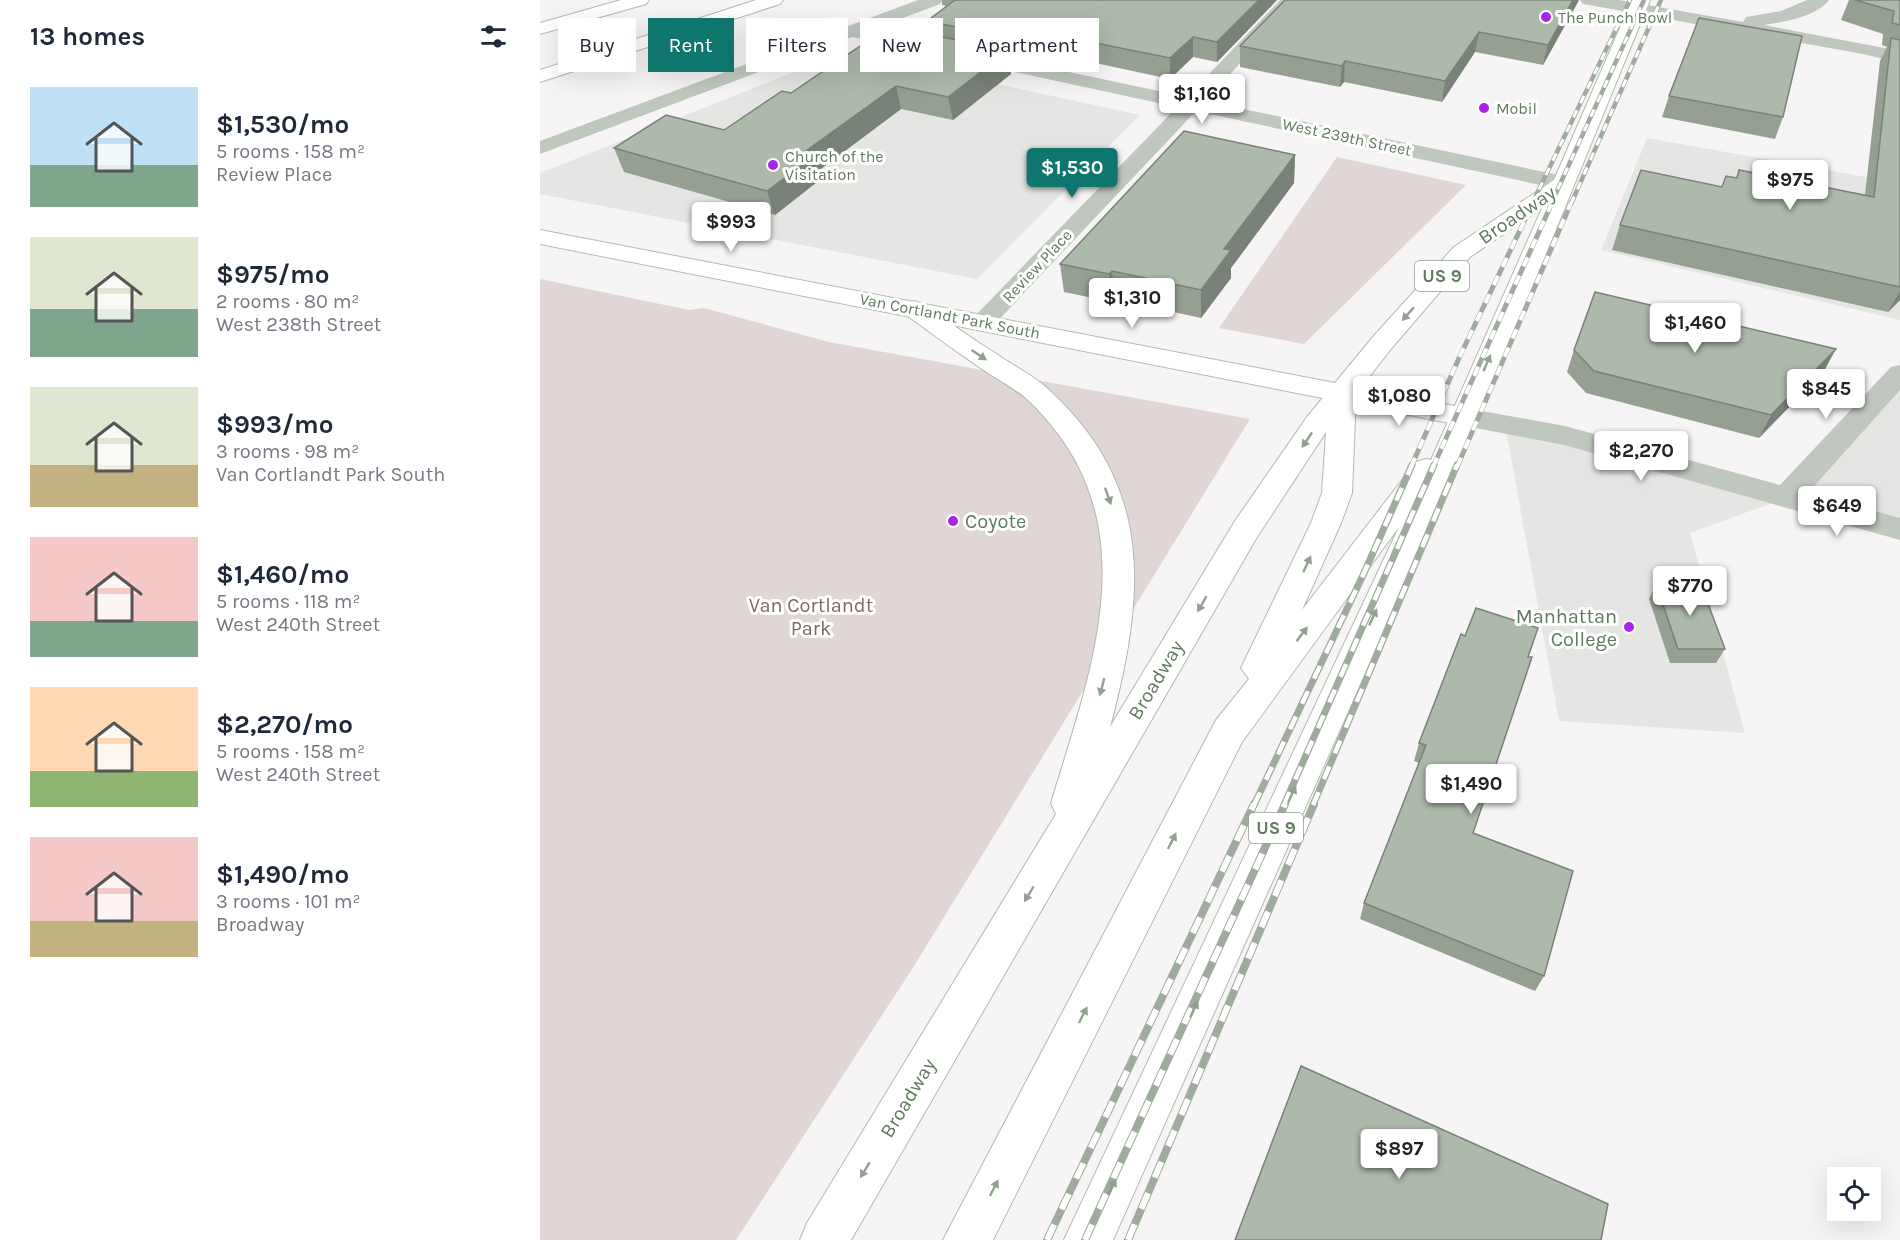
<!DOCTYPE html>
<meta charset="utf-8">
<style>
:root{--surface:#fff;--page:#f6f6f7;--text:#1f2937;--muted:#747a83;--accent:#0f766e}
body{margin:0;font-family:Karla,sans-serif;background:var(--page);color:var(--text);height:100vh;display:flex;flex-direction:column;font-size:22px;white-space:nowrap}
*{box-sizing:border-box;margin:0}
p{font-size:20px;color:var(--muted)}
.icon{flex:none;width:33px;height:33px;fill:none;stroke:currentColor;stroke-width:2;stroke-linecap:round;stroke-linejoin:round}
.map{position:relative;flex:1;overflow:hidden}
.details{display:flex;flex-direction:column;background:var(--surface);width:540px}
.details>*{flex:none}
.top-card{position:absolute;left:18px;top:18px;width:570px;height:54px;display:flex;gap:12px}
.tools{position:absolute;left:1287px;top:1167px;display:grid;gap:12px}
.tools a{display:grid;place-items:center;width:54px;height:54px;border-radius:0px;background:var(--surface);box-shadow:0 6px 24px #0002;font-size:30px}
.price{position:absolute;translate:-50% -51px;padding:0 14px;border-radius:6px;background:#fff;color:#222;font-size:20px;line-height:39px;filter:drop-shadow(0 2px 3px #0008)}
.price::after{content:'';position:absolute;left:50%;top:36px;width:18px;height:14px;margin-left:-9px;background:inherit;clip-path:polygon(0 0,100% 0,50% 100%)}
.price.active{background:var(--accent);color:#fff}
ul{padding:0;list-style:none}
li{display:flex;align-items:center;gap:18px;height:150px;padding:0 30px}
li span{display:grid;place-items:center;flex:none;width:168px;height:120px;border-radius:0px;color:#555}
li>.icon{margin-inline-start:auto}
span .icon{width:72px;height:72px;fill:#fffc;stroke-width:1}
li b{font-size:26px}
h2{display:flex;justify-content:space-between;align-items:center;height:72px;padding:0 30px;font-size:26px}
.chip{padding:0 21px;border-radius:0px;background:var(--surface);box-shadow:0 6px 24px #0002;font-size:21px;line-height:54px}
.chip.active{background:var(--accent);color:#fff}
main{display:flex;flex:1;min-height:0}
.map>svg:first-child{display:block}
</style>
<main>
<section class="details">
<h2>13 homes<svg class="icon" aria-label="filters" viewBox="0 0 24 24"><path d="M4 7h16M4 17h16"/><circle cx="9" cy="7" r="2"/><circle cx="15" cy="17" r="2"/></svg></h2>
<ul>
<li><span style="background:linear-gradient(#bfe0f5 65%,#7fa58c 0)"><svg class="icon" aria-label="home" viewBox="0 0 24 24"><path d="M3 11l9-7 9 7M6 9v11h12V9"/></svg></span><div><b>$1,530/mo</b><p>5 rooms · 158 m²</p><p>Review Place</p></div></li>
<li><span style="background:linear-gradient(#dfe7d0 60%,#7fa58c 0)"><svg class="icon" aria-label="home" viewBox="0 0 24 24"><path d="M3 11l9-7 9 7M6 9v11h12V9"/></svg></span><div><b>$975/mo</b><p>2 rooms · 80 m²</p><p>West 238th Street</p></div></li>
<li><span style="background:linear-gradient(#dfe7d0 65%,#c2b280 0)"><svg class="icon" aria-label="home" viewBox="0 0 24 24"><path d="M3 11l9-7 9 7M6 9v11h12V9"/></svg></span><div><b>$993/mo</b><p>3 rooms · 98 m²</p><p>Van Cortlandt Park South</p></div></li>
<li><span style="background:linear-gradient(#f6c9c9 70%,#7fa58c 0)"><svg class="icon" aria-label="home" viewBox="0 0 24 24"><path d="M3 11l9-7 9 7M6 9v11h12V9"/></svg></span><div><b>$1,460/mo</b><p>5 rooms · 118 m²</p><p>West 240th Street</p></div></li>
<li><span style="background:linear-gradient(#ffd9b3 70%,#8fb573 0)"><svg class="icon" aria-label="home" viewBox="0 0 24 24"><path d="M3 11l9-7 9 7M6 9v11h12V9"/></svg></span><div><b>$2,270/mo</b><p>5 rooms · 158 m²</p><p>West 240th Street</p></div></li>
<li><span style="background:linear-gradient(#f6c9c9 70%,#c2b280 0)"><svg class="icon" aria-label="home" viewBox="0 0 24 24"><path d="M3 11l9-7 9 7M6 9v11h12V9"/></svg></span><div><b>$1,490/mo</b><p>3 rooms · 101 m²</p><p>Broadway</p></div></li>
</ul>
</section>
<div class="map">
<svg width="1360" height="1240" viewBox="0 0 1360 1240">
<rect width="100%" height="100%" fill="#f7f4f6"/>
<g fill="#e5e6e4">
<path d="M306,51l294,64 -163,164 -437,-85v-21z"/>
<path d="M1107,138l253,45v137l-299,-70z"/>
<path d="M1360,373v156l-114,-31 -96,35 55,200 -186,-12 -54,-296 281,73z"/>
</g>
<g fill="#dfd6d5">
<path d="M797,157l129,28 -162,159 -85,-16z"/>
<path d="M0,279l149,31 15,-2 125,34 421,77 -336,547 -178,274h-196z"/>
</g>
<g fill="none" stroke-linecap="round" stroke-linejoin="round">
<g stroke="#b1bcb0" stroke-width="2">
<path id="secondary" d="M0,230l925,178 10,2 4,7 -4,7 -10,2 -925,-182z"/>
</g>
<g stroke="#b0baaf" stroke-width="2">
<path id="primary" d="M1092,0h18l-171,417 -366,823h-49l335,-713 -157,215 -249,498h-50l273,-520 33,-41 -8,-11 70,-145 11,-30 4,-61 -69,105 -406,703h-51l7,-17 249,-409 -5,-11c42,-138 100,-283 -20,-400 -15,-15 -35,-24 -52,-36 -25,-17 -49,-35 -74,-53l-4,-5 4,-5 9,-3 9,3c25,17 49,35 75,51 17,12 37,21 52,36 106,98 94,208 60,336l125,-206 72,-104 65,-79 82,-91 100,-67zM1002,208l-111,252 -5,-1 -10,3 -114,148 39,-87 11,-30 4,-99 34,-44 80,-93z"/>
</g>
<g stroke="#b0b8af" stroke-width="2">
<g id="motorway">
<path d="M81,0h28l-3,4 -106,30v-11z"/>
<path d="M216,0h27l-3,4 -240,78v-12z"/>
</g>
</g>
<g fill="#bfc7be" fill-rule="evenodd">
<path d="M378,0h25l-3,4 -69,26 316,67 93,-97h19l-94,101 359,75 8,2 3,5 -3,5 -8,2 -368,-79 -205,217 -9,3 -9,-3 -4,-5 4,-5 204,-211 -325,-70 -312,117v-13z"/>
<path d="M1040,0h39l124,22 3,-5 35,-6 26,-11h22c-13,17 -45,22 -65,25l136,26v12l-37,-9 -274,-49 -6,-1z"/>
<path d="M1360,365v25l-92,103 92,25v22l-336,-95 -109,-21 -4,-7 4,-7 10,-2 100,18 215,59 111,-118z"/>
</g>
<use href="#secondary" fill="#fff" fill-rule="evenodd"/>
<use href="#primary" fill="#fff" fill-rule="evenodd"/>
<use href="#motorway" fill="#fff" fill-rule="evenodd"/>
<g stroke="#9fac9d" stroke-width="4.5">
<g id="rail-far3">
<path d="M992,204l98,-204"/>
<path d="M1011,204l93,-204"/>
<path d="M1031,204l90,-204"/>
</g>
</g>
<g stroke="#9fac9d" stroke-width="5">
<g id="rail-far2">
<path d="M871,467l48,-109 74,-155"/>
<path d="M893,467l119,-264"/>
<path d="M917,467l114,-264"/>
</g>
</g>
<g stroke="#9fac9d" stroke-width="7">
<g id="rail-far1">
<path d="M714,805l110,-232 48,-108"/>
<path d="M744,805l150,-340"/>
<path d="M773,805l144,-340"/>
</g>
</g>
<g stroke="#9fac9d" stroke-width="8">
<g id="rail">
<path d="M507,1240l207,-436"/>
<path d="M545,1240l200,-436"/>
<path d="M588,1240l186,-436"/>
</g>
</g>
<use href="#rail-far3" stroke="#fff" stroke-width="3" stroke-dasharray="8" stroke-linecap="butt"/>
<use href="#rail-far2" stroke="#fff" stroke-width="4" stroke-dasharray="10" stroke-linecap="butt"/>
<use href="#rail-far1" stroke="#fff" stroke-width="4.5" stroke-dasharray="14" stroke-linecap="butt"/>
<use href="#rail" stroke="#fff" stroke-width="6" stroke-dasharray="17" stroke-linecap="butt"/>
</g>
<g fill="#95a093">
<path d="M402,0h335l-60,62 -24,-5 -23,22 -131,-28 -12,10 -19,-4 3,17 -58,46 -52,-11 -87,65 3,8 -42,33 -151,-43 -10,-24 110,-18 67,-37 99,-49 40,-9 -3,-14 19,-15 -4,-1z"/>
<path d="M1039,0l-36,65 -68,-13 -33,50 -98,-20 -4,5 -100,-20v-21z"/>
<path d="M1309,0h51v300l-12,12 -276,-62 8,-25 102,-38 4,-11 10,2 3,-8 126,25 15,-134 7,-14 -5,-2 1,-11 -42,-14z"/>
<path d="M1129,96l114,21 -8,22 -113,-22z"/>
<path d="M755,155l-1,28 -63,85v10l-30,40 -87,-19 -2,3 -48,-10 -4,-28z"/>
<path d="M1034,350l250,21 -65,67 -173,-45 -19,-21z"/>
<path d="M1116,584l69,65 -9,14h-46l-21,-64z"/>
<path d="M921,634l12,199 71,143 -9,15 -175,-72 4,-16 55,-140 -5,-2 5,-18z"/>
</g>
<g fill="#798278">
<path d="M719,0h18l-60,62v-20z"/>
<path d="M1033,0h6l-36,65 5,-20z"/>
<path d="M496,31l3,20 -12,10 -3,-20z"/>
<path d="M939,32l-4,20 -33,50 3,-21z"/>
<path d="M653,37v20l-23,22v-21z"/>
<path d="M468,51l3,23 -58,46 -5,-23z"/>
<path d="M805,61l-1,21 -4,5 2,-21z"/>
<path d="M356,86l5,23 -87,65 3,8 -42,33 -8,-24 32,-35z"/>
<path d="M755,155l-1,28 -63,85v10l-30,40v-28l23,-41z"/>
<path d="M572,271l2,28 -2,3 -3,-28z"/>
<path d="M1360,291v9l-12,12z"/>
<path d="M1296,349l-12,22 -65,67 12,-23z"/>
</g>
<g fill="#adbaab" stroke="#798278" stroke-width="1.5">
<path d="M415,0h304l-42,42 -24,-5 -23,21 -134,-27 -12,10 -97,-20z"/>
<path d="M745,0h288l-25,45 -69,-13 -34,49 -100,-20 -3,5 -102,-20z"/>
<path d="M1315,0h45v25l-8,-2 2,-12z"/>
<path d="M1159,18l103,18 -19,81 -114,-21z"/>
<path d="M370,30l98,21 -60,46 -52,-11 -97,70 11,3 -43,32 -153,-43 52,-33 58,15 58,-39 9,2 78,-53 21,4z"/>
<path d="M1351,38l9,2v247l-280,-62 21,-55 81,17 4,-11 11,2 2,-8 135,27z"/>
<path d="M644,131l111,24 -71,94 7,1 -30,40 -89,-19 -3,3 -49,-10z"/>
<path d="M1055,292l241,57 -65,66 -177,-44 -20,-21z"/>
<path d="M1116,584l45,1 24,64h-47z"/>
<path d="M936,608l62,20 -10,29h4l-59,176 100,38 -29,105 -180,-73 62,-158 -7,-2 42,-109 4,2z"/>
<path d="M761,1066l307,138 -7,36h-366z"/>
</g>
<defs><path id="oneway-solid" d="M-6-.8H1V-3.2L6.5 0L1 3.2V.8H-6Z" transform="scale(1.5)"/></defs>
<g fill="#90a28e">
<use href="#oneway-solid" transform="translate(868 314) rotate(131)"/>
<use href="#oneway-solid" transform="translate(439 355) rotate(34)"/>
<use href="#oneway-solid" transform="translate(947 363) rotate(-67)"/>
<use href="#oneway-solid" transform="translate(767 440) rotate(124)"/>
<use href="#oneway-solid" transform="translate(568 496) rotate(70)"/>
<use href="#oneway-solid" transform="translate(767 564) rotate(-65)"/>
<use href="#oneway-solid" transform="translate(662 604) rotate(120)"/>
<use href="#oneway-solid" transform="translate(833 617) rotate(-65)"/>
<use href="#oneway-solid" transform="translate(762 634) rotate(-53)"/>
<use href="#oneway-solid" transform="translate(562 687) rotate(105)"/>
<use href="#oneway-solid" transform="translate(752 794) rotate(-65)"/>
<use href="#oneway-solid" transform="translate(632 841) rotate(-63)"/>
<use href="#oneway-solid" transform="translate(489 894) rotate(121)"/>
<use href="#oneway-solid" transform="translate(654 1009) rotate(-65)"/>
<use href="#oneway-solid" transform="translate(543 1015) rotate(-63)"/>
<use href="#oneway-solid" transform="translate(325 1170) rotate(121)"/>
<use href="#oneway-solid" transform="translate(572 1187) rotate(-65)"/>
<use href="#oneway-solid" transform="translate(454 1188) rotate(-63)"/>
</g>
<g fill="#a724e8" stroke="#fff" stroke-width="2">
<circle cx="1006" cy="17" r="6"/>
<circle cx="944" cy="108" r="6"/>
<circle cx="233" cy="165" r="6"/>
<circle cx="413" cy="521" r="6"/>
<circle cx="1089" cy="627" r="6"/>
</g>
<g text-anchor="middle" dominant-baseline="central" stroke-width="6" stroke-linejoin="round" paint-order="stroke">
<g font-size="16" fill="#607a5e" stroke="#fff" text-anchor="start">
<text x="1018" y="17">The Punch Bowl</text>
<text x="956" y="108">Mobil</text>
<text x="245" y="156">Church of the<tspan x="245" dy="18">Visitation</tspan></text>
</g>
<g font-size="16" fill="#607a5e" stroke="#fff">
<text transform="translate(807 137) rotate(12)">West 239th Street</text>
<text transform="translate(497 266) rotate(-47)">Review Place</text>
<text transform="translate(410 316) rotate(11)">Van Cortlandt Park South</text>
</g>
<g fill="#fff" stroke="#90a28e" stroke-width="1.5">
<rect x="875" y="261" width="54" height="30" rx="4.5"/>
<rect x="709" y="813" width="54" height="30" rx="4.5"/>
</g>
<g font-size="18" font-weight="bold" fill="#607a5e">
<text x="902" y="276">US 9</text>
<text x="736" y="828">US 9</text>
</g>
<g font-size="20" fill="#607a5e" stroke="#fff">
<text transform="translate(977 215) rotate(-34)">Broadway</text>
<text transform="translate(616 680) rotate(-59)">Broadway</text>
<text transform="translate(368 1098) rotate(-59)">Broadway</text>
</g>
<g font-size="20" fill="#607a5e" stroke="#fff" text-anchor="start">
<text x="425" y="521">Coyote</text>
<text x="1077" y="616" text-anchor="end">Manhattan<tspan x="1077" dy="23">College</tspan></text>
</g>
<g font-size="20" fill="#7d6a65" stroke="#fff">
<text x="271" y="605">Van Cortlandt<tspan x="271" dy="23">Park</tspan></text>
</g>
</g>
</svg>
<div class="tools">
<a><svg class="icon" aria-label="locate" viewBox="0 0 24 24"><circle cx="12" cy="12" r="6"/><path d="M12 2v4M12 18v4M2 12h4M18 12h4"/></svg></a>
</div>
<b class="price" style="left:662px;top:125px">$1,160</b>
<b class="price active" style="left:532px;top:199px">$1,530</b>
<b class="price" style="left:1250px;top:211px">$975</b>
<b class="price" style="left:191px;top:253px">$993</b>
<b class="price" style="left:592px;top:329px">$1,310</b>
<b class="price" style="left:1155px;top:354px">$1,460</b>
<b class="price" style="left:1286px;top:420px">$845</b>
<b class="price" style="left:859px;top:427px">$1,080</b>
<b class="price" style="left:1101px;top:482px">$2,270</b>
<b class="price" style="left:1297px;top:537px">$649</b>
<b class="price" style="left:1150px;top:617px">$770</b>
<b class="price" style="left:931px;top:815px">$1,490</b>
<b class="price" style="left:859px;top:1180px">$897</b>
<div class="top-card">
<a class="chip">Buy</a>
<a class="chip active">Rent</a>
<a class="chip">Filters</a>
<a class="chip">New</a>
<a class="chip">Apartment</a>
</div>
</div>
</main>
